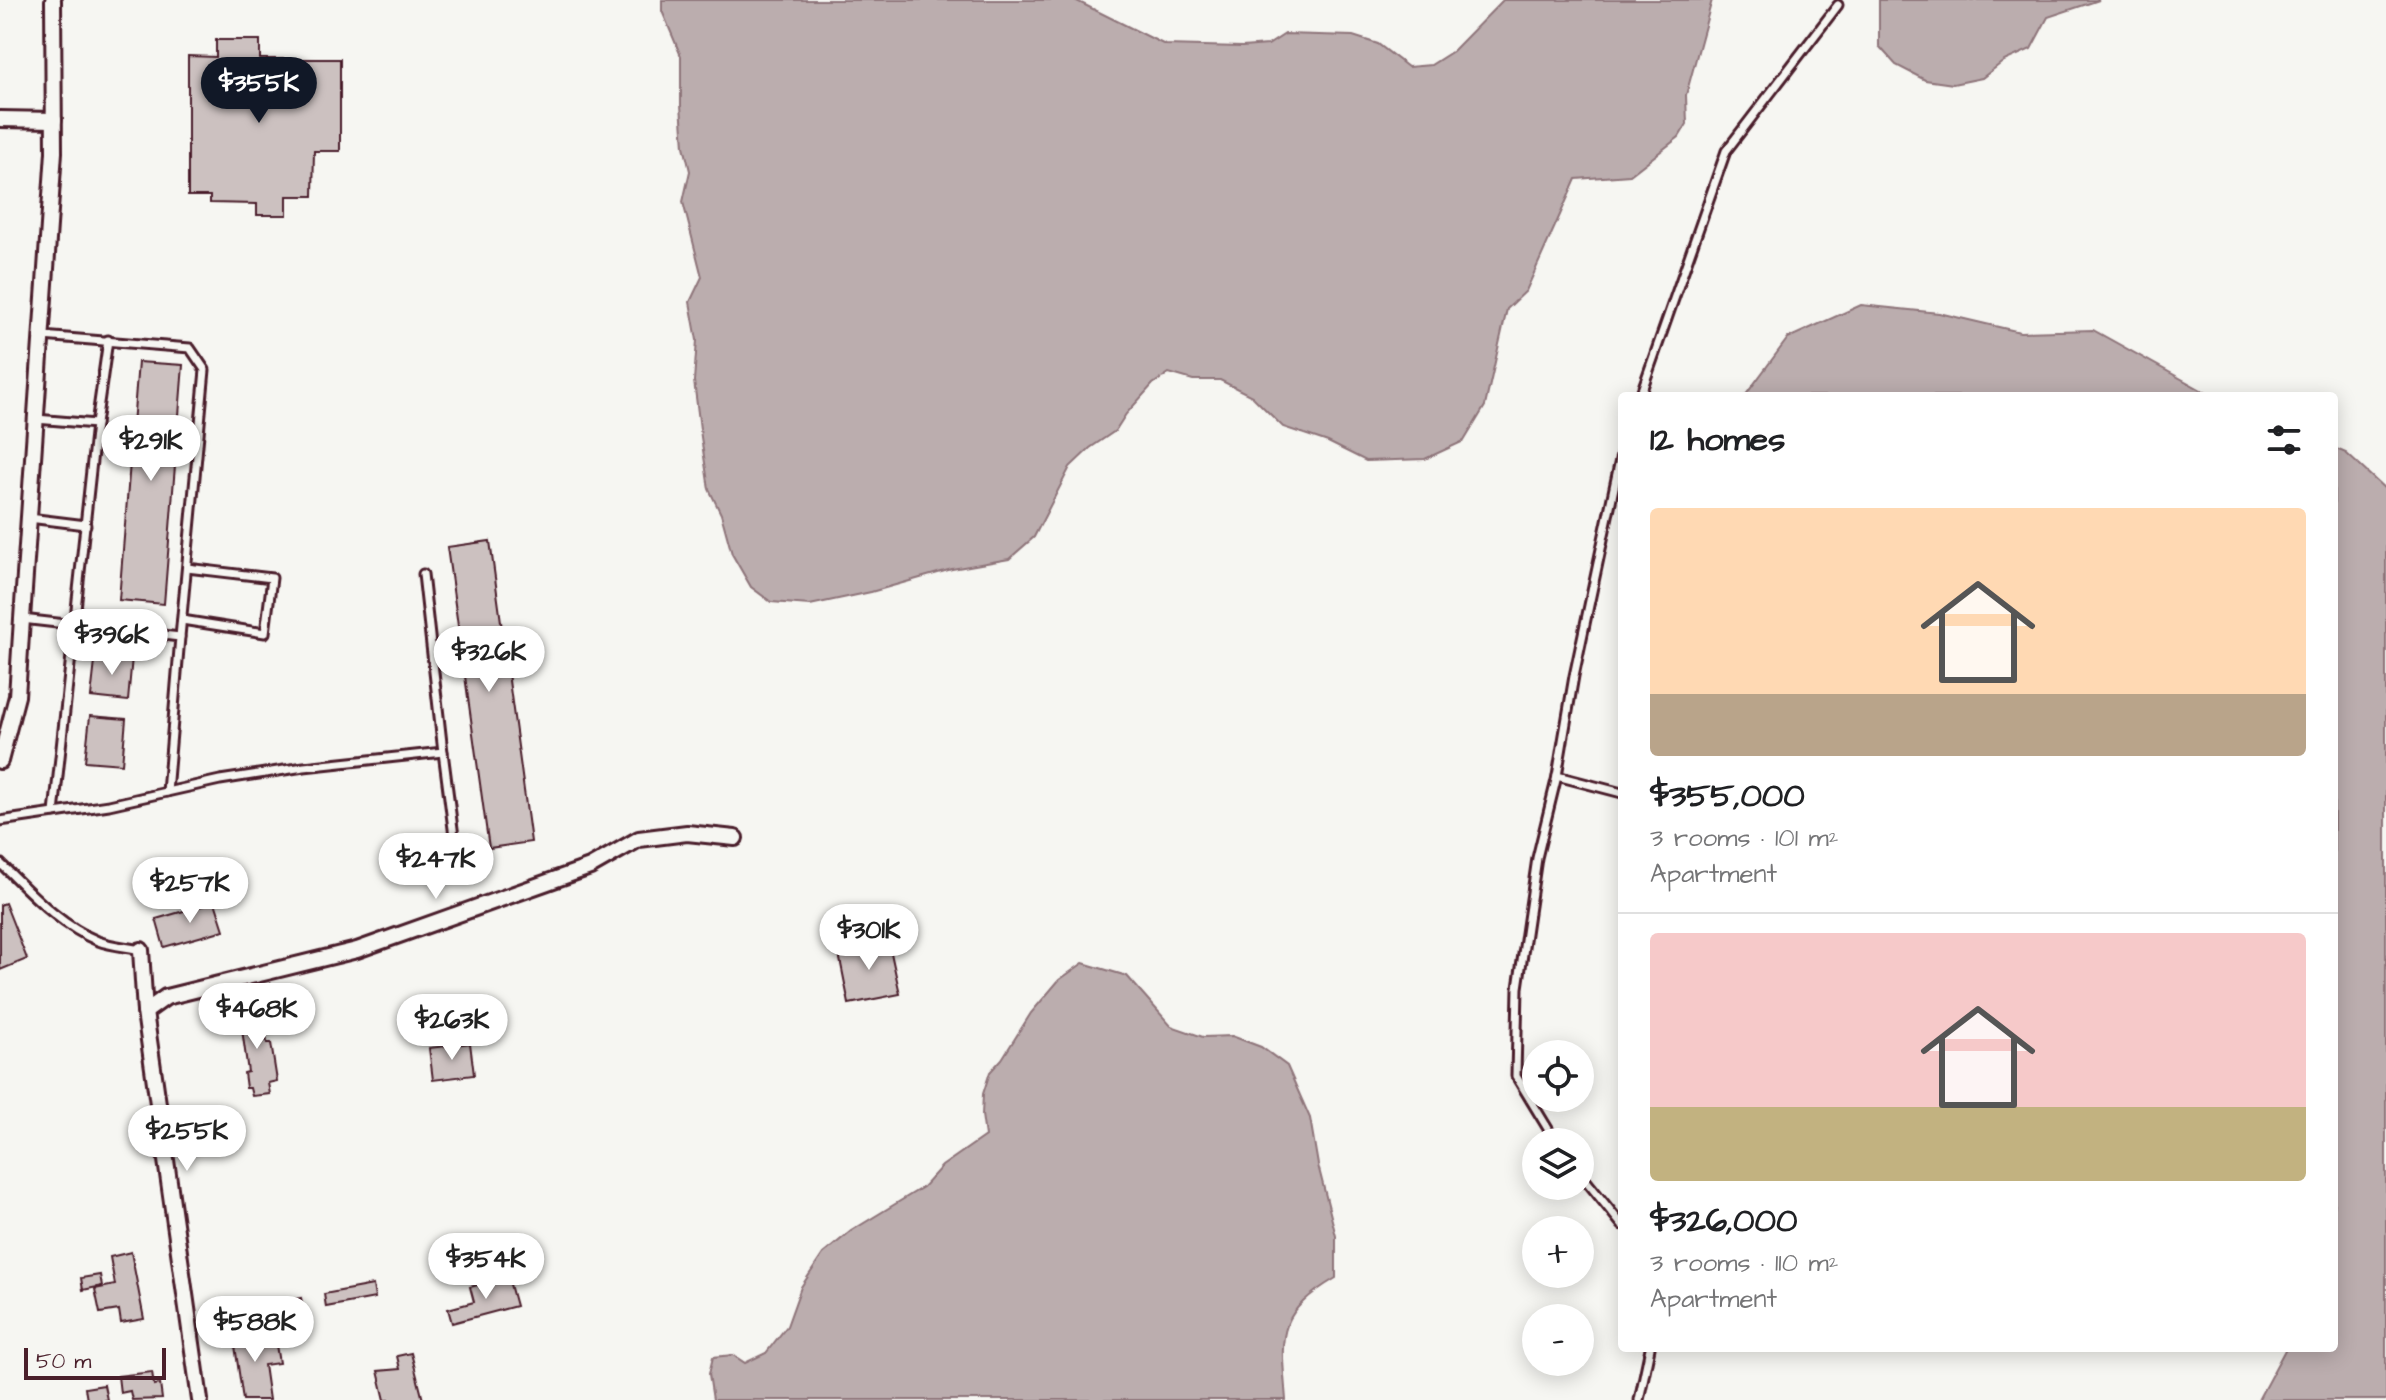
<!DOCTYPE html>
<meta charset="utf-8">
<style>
:root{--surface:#fff;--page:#f2f2f2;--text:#202124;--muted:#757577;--line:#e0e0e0;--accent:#111827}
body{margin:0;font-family:"Architects Daughter",sans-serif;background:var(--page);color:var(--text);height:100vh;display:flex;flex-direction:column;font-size:30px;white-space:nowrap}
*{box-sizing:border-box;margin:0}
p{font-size:26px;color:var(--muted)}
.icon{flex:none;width:44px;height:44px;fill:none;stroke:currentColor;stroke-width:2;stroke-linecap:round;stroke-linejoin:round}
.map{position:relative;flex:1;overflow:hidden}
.side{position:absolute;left:1618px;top:392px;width:720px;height:960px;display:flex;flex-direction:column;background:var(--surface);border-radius:8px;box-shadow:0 4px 20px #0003}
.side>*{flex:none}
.fabs{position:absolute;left:1522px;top:1040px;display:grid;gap:16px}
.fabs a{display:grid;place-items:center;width:72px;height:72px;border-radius:50%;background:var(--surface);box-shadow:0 4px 20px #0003;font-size:40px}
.scale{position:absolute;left:24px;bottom:20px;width:142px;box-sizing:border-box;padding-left:8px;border:4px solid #4a1f2b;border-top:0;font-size:22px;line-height:28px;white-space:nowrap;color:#4a1f2b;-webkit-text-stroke:6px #f6f6f2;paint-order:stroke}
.price{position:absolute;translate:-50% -68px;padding:0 18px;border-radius:28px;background:#fff;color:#222;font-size:26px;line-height:52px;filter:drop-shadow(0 2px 4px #0008)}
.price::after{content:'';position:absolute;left:50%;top:48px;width:24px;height:18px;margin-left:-12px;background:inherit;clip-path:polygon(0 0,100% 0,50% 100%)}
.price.active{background:var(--accent);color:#fff}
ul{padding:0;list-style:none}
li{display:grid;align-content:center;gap:16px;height:424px;padding:0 32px}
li+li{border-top:2px solid var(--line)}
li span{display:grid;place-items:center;height:248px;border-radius:8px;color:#555}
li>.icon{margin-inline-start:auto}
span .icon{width:144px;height:144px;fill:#fffc;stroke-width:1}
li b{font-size:34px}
h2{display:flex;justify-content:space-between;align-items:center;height:96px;padding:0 32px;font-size:34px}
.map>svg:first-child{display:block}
</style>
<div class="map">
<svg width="2386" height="1400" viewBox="0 0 2386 1400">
<rect width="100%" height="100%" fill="#f6f6f2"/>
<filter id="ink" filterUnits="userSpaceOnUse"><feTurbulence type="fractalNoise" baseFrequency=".0125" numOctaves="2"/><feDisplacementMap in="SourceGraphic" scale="16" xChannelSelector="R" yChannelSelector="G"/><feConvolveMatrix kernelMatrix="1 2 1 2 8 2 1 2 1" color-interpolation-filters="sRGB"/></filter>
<g filter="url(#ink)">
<g fill="#bbadae" stroke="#8e747a" stroke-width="2">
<path d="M662,0h413l90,45 77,2 26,-2 17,-11 68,2 25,8 30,23 23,-2 22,-14 50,-51h209l-26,95 1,29 -8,13 -49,38 -54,4 -50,112 -19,18 -22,97 -21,35 -39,18 -59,2 -38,-19 -45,-15 -31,-31 -32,-16h-27l-24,-7 -16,11 -27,30 -11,17 -25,17 -20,19 -36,70 -25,22 -57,10 -81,23 -61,13 -39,-3 -20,-15 -19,-33 -11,-40 -12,-25 -8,-52 -7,-56 3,-41 -7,-38 12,-25 -19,-75 7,-31 -6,-25 -3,-41v-49l-19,-45z"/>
<path d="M1879,0h220l-51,17 -17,32 -27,12 -22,17 -29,6 -28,-4 -29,-15 -17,-19z"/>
<path d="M1861,305l78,8 81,19 73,-2 119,66h-467l43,-58z"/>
<path d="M2334,448l12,5 40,37v910h-128l28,-52h48z"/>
<path d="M1083,963l44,13 44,50 32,11 29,-1 29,11 26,19 23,52 8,47 18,71v42c-62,37 -55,57 -50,122h-573l-4,-26 4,-17 20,-2 12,8 21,-10 21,-27 14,-39 22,-33 28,-23 72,-44 19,-21 43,-30 -3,-21 1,-21 7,-22 12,-13 29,-46 28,-33z"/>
</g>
<g fill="#ccc1c0" stroke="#4a1f2b" stroke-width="2">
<path d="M216,40h44v19h80v92h-26l-1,45h-26v19h-30v-11l-47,-1v-7h-22v-140l28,1z"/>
<path d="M138,362l45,3 -19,239 -45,-4z"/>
<path d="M490,541l41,301 -42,6 -42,-301z"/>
<path d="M96,653l36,4 -4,44 -37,-4z"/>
<path d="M90,716l36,3 -4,45 -37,-3z"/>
<path d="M215,902l9,28 -60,17 -8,-28z"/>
<path d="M5,903l22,56 -27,11v-65z"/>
<path d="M888,939l12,55 -51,10 -11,-55z"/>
<path d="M262,1005l5,38h4l6,38 -9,2 2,11 -18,2 -2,-8h-4l-2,-15 4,-1 -9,-64z"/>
<path d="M470,1043l4,32 -41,5 -4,-32z"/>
<path d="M131,1252l13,67 -23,4 -2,-13 -19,3 -5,-24 20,-4 -5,-28z"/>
<path d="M100,1275l2,11 -19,4 -2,-12z"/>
<path d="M508,1277l8,29 -64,17 -4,-14 26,-7 -4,-15z"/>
<path d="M373,1285l2,13 -49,9 -2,-13z"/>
<path d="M301,1298l4,17 -15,3 -4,-17z"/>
<path d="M274,1333l5,30 -15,2 5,35h-26l-9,-61z"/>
<path d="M411,1353l12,47h-38l-7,-29 22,-2 -3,-13z"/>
<path d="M152,1372l2,13 6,-1 2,15 -30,1 -2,-9 -10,2 -2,-17z"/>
<path d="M104,1385l3,15h-20l-2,-12z"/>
</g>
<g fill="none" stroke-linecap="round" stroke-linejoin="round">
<g stroke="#4a1f2b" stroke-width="13">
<g id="service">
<path d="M42,336l148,12 15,22 -25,267"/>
<path d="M1640,396l86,-245 112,-146"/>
<path d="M36,419l60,5"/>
<path d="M29,518l57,7"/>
<path d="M22,619l158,18 -13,155"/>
<path d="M182,620l83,13 7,-55 -85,-10"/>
<path d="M443,752l12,92"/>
<path d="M1557,776l65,17"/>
<path d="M54,813l42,-389 12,-84"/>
<path d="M0,821l109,-16 111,-25 84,-13 139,-15 -20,-178"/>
<path d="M0,863c29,28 59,62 98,78 13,5 29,6 43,9"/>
<path d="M1556,1142l-40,-66 2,-88 19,-130 20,-82 17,-100 48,-226"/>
<path d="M1580,1173l42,52"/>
<path d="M1639,1400l11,-52"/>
</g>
</g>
<g stroke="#4a1f2b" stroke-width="20">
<g id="minor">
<path d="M0,119l54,1"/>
<path d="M0,761l17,-65 5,-77 32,-467 -1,-152"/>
<path d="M141,950l4,62 55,388"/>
<path d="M145,1012l21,-15 191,-47 233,-83 49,-28 48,-6 48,5"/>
</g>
</g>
<use href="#service" stroke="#f6f6f2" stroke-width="7"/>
<use href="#minor" stroke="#f6f6f2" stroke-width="14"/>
</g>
</g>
</svg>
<div class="fabs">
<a><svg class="icon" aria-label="locate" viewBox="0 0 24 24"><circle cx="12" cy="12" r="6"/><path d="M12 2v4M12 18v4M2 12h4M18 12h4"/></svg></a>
<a><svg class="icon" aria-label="layers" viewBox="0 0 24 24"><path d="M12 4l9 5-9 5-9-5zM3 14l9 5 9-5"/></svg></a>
<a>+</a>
<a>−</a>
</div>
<div class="scale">50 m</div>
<b class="price active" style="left:259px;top:125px">$355K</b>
<b class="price" style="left:151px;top:483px">$291K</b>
<b class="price" style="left:112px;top:677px">$396K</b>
<b class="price" style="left:489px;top:694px">$326K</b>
<b class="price" style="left:436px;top:901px">$247K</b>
<b class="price" style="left:190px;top:925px">$257K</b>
<b class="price" style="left:869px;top:972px">$301K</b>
<b class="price" style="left:257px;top:1051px">$468K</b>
<b class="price" style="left:452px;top:1062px">$263K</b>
<b class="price" style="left:187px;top:1173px">$255K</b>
<b class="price" style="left:486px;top:1301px">$354K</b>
<b class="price" style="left:255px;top:1364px">$588K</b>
<section class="side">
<h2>12 homes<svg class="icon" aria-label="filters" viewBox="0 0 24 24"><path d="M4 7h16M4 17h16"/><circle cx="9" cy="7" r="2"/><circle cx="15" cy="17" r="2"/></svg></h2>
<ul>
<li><span style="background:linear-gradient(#ffd9b3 75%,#b9a48a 0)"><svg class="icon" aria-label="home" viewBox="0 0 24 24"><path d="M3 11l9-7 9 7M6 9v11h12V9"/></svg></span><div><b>$355,000</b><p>3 rooms · 101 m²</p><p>Apartment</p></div></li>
<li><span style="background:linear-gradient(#f6c9c9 70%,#c2b280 0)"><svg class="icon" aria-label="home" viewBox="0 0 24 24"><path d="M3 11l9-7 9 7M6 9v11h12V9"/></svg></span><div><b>$326,000</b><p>3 rooms · 110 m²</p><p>Apartment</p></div></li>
</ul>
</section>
</div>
